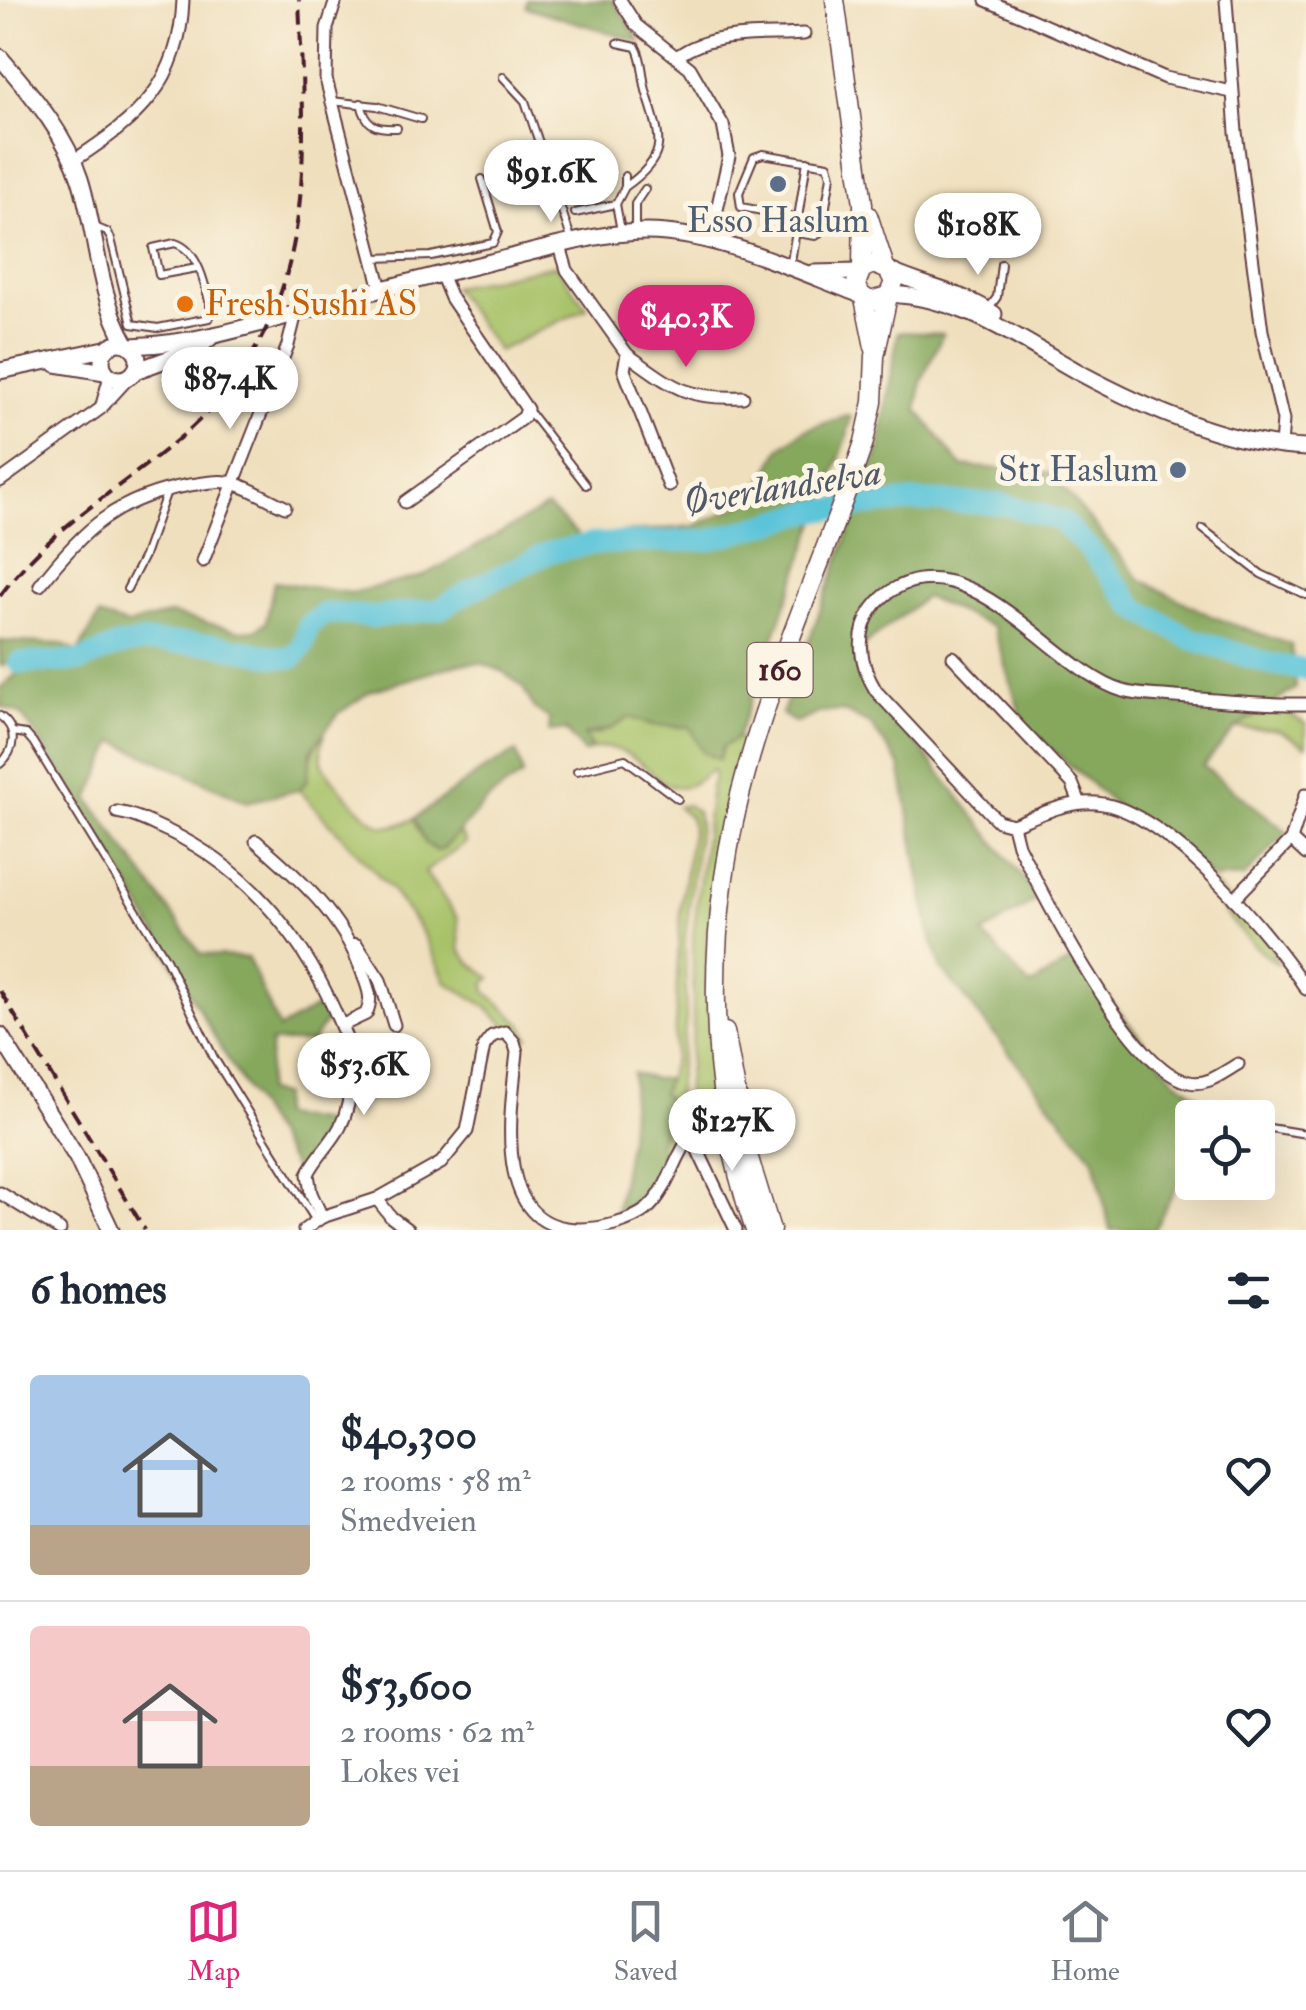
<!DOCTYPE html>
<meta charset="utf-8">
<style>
:root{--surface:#fff;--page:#f6f6f7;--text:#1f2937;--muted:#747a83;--line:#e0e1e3;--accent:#db2777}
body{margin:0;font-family:"IM FELL Double Pica",serif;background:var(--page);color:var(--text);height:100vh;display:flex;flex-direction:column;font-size:38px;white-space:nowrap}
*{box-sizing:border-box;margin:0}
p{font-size:32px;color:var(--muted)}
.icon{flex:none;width:55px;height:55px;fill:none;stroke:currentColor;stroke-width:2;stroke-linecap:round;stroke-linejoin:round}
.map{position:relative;height:1230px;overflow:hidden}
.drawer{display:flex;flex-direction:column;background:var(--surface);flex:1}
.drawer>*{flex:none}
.buttons{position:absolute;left:1175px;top:1100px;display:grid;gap:20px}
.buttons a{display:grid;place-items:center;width:100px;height:100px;border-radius:10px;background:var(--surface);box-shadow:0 10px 40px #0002;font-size:50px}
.price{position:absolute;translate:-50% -85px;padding:0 22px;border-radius:35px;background:#fff;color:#222;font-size:32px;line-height:65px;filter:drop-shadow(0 2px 5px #0008)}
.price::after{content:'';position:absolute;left:50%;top:60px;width:30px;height:22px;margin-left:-15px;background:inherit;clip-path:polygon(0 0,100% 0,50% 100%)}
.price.current{background:var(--accent);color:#fff}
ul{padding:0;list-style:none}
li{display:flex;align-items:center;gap:30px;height:250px;padding:0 30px}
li+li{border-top:2px solid var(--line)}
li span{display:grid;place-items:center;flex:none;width:280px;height:200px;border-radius:10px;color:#555}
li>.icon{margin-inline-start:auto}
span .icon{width:120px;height:120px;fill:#fffc;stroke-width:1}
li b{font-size:42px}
h2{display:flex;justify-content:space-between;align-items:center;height:120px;padding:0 30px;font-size:42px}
.menu{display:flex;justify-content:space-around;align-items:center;height:140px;border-top:2px solid var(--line);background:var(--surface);font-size:28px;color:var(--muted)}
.menu a{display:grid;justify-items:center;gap:5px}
.menu .current{color:var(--accent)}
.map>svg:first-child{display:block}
</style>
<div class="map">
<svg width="1306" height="1230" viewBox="0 0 1306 1230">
<rect width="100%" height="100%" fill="#fcf5e5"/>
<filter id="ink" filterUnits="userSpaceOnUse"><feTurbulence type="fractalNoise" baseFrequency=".01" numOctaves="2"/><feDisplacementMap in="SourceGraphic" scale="20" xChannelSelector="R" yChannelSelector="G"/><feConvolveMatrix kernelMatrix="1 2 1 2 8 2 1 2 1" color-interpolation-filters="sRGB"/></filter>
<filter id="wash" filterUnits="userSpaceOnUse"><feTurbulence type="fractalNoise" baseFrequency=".0048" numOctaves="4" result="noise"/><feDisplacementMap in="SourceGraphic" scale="40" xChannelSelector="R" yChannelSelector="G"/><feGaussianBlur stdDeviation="2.25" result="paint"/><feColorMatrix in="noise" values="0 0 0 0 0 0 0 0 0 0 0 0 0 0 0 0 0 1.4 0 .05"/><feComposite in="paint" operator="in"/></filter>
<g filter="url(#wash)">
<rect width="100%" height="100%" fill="#efdfbd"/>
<g fill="#a8c269" stroke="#79704a" stroke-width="2.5">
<path d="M556,265l31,43 -89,43 -46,-64z"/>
<path d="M1271,704l35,20v22l-27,-16 -43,-2z"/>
<path d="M629,717l25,8 36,2 8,12 23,8 16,-9 9,2c-20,69 -36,141 -38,213 -1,47 5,93 8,140l-8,17 -13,7 -5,-3 -5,-16 8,-67v-95l18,-149 4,-13 -3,-4c-8,5 -18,15 -28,17 -29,7 -44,-48 -92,-38l-8,-14 15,-1z"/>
<path d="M325,734c-4,10 -6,19 -2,30 7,15 45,58 60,62 10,2 22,-3 31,-7l3,9 27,21 14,-19 8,13 -41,29 33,47 2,31 11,13 20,15 -6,5 1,9 35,31 8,14 -4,2 -8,-3 -33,-31 -38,-23 -25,-52 -30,-41 -92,-99c15,-18 8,-40 26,-56z"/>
<path d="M687,805l10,7 2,13 -14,115 1,80 -11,83 4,34 -22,46 6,-26 -5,-14 13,-40 -9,-9 12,-34 6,-147 12,-85 -2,-11 -12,-10z"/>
<path d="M1200,870l68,72 11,23c-35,-25 -61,-55 -79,-95z"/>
</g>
<g fill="#86a85d" stroke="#686444" stroke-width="2.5">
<path d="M527,0h86l28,42 -115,-35z"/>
<path d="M898,332l45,2 -22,48 -4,27 44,57 89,7 90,106 71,37 80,29 5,43 -60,40 -33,38 84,66 -43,45 -29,2 -97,-71 -94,-83 -31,-98 -68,-30 -62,49v30l176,222 -56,36 47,52 45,-28 100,121 42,30 -4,8 -21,1v38l-38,74h-44l-16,-71 -153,-191 -12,-39 -29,-164 -30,-41 -27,-13 -22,1 -25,11 -14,-9 97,-264z"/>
<path d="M847,416l4,1 -5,23 -109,298 -15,9 -3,13 -17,-9 -12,-24 -36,-2 -25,-8 -18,12 -27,6 8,14 -8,4 -18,-23 -17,2 1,-13 -16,-11 -12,-22 -20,-15 -21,-8 -23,1 -87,27 -32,22 -21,27 -7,11 -4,29 -8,10 -52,12 -132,-61 -26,58 112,155 47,4 31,71 43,-25 4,17 -14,21h-41l-5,50 16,3 -2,21 47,6 -29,53 -77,-127 -143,-251 -57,-83 -21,-8v-18l19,-16 -2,-14 -17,9v-26l61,3 17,8 21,-36 28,9 44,-11 69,17 15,-1 11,-8 8,-40 77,11 72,-17 124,-69 33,30 115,-11 57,-26 29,-53 23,-17z"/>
<path d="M516,752l7,23c-11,8 -23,15 -34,24 -14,13 -38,46 -52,52l-12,-8 -11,-24 66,-47z"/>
<path d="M633,1073l20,6h14l-5,15 10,9 -14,40 5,14 -6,26 -11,13 -16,11 -14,4 13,-73z"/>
</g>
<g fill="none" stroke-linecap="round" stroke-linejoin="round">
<path stroke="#5cc4d9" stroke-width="22" d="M19,663l62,-2 37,-15 24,-4 73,2 61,13 17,1 10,-12 5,-21 18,-12 49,4 64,-8 36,-21 75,-36 41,-8 118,-4 104,-29 103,-10 86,3 58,16 30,30 46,58 53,30 82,26 35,6"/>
</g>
</g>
<g filter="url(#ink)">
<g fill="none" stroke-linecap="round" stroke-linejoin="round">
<g stroke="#633c41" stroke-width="10">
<g id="lane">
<path d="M618,43l18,4c8,14 6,32 11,47 13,44 24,61 -22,93"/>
<path d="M503,77l22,24 47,140"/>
<path d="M331,101l46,5 44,13"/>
<path d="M361,103c5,23 14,26 36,25"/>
<path d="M575,213l41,-9"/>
<path d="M95,227l12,5 4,7 21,85 26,4 51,-10"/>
<path d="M635,230v-26l10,-15"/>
<path d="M621,231l-5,-27 9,-17v-11"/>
<path d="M797,233l19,3 6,-6 9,-54 -3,-11 -65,-11 -9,3 -15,36 2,14 59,11"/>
<path d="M374,258l57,-2 62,-13 5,-11 -16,-53"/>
<path d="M197,268l-38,7 -6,-27 22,-5c24,7 31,45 36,67"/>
<path d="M790,268l17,-107"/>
<path d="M989,308l8,-11 4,-33"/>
<path d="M528,410l58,75"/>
<path d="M1203,529l58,45 45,21"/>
<path d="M127,589l17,-33 23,-65"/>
<path d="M0,716c18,13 16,34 0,48"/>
<path d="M12,732l14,2 7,8 133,217 48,99 102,163"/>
<path d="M577,771l48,-12 53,40"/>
<path d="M1258,1126l48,8"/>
</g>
</g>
<g stroke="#633c41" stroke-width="15">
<g id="street">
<path d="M336,0l-9,28 -1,51 55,210"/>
<path d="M620,0l16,25 54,43 33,57 6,31 -19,85"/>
<path d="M986,0l179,78 67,14"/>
<path d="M1226,0l10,132 26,199 21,89 -2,26"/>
<path d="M678,56c33,-25 86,-19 126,-22"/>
<path d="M73,161c66,-43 107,-78 110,-161"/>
<path d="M560,246l7,24 60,84 -3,16 45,116"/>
<path d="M627,354c45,32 58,46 116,43"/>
<path d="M102,405l8,-29"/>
<path d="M0,481l100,-72 30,-33"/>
<path d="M405,502l119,-85 3,-8 -76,-111 -10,-24"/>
<path d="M203,561l85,-216 8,-32"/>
<path d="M40,585c43,-56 78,-88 150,-100 14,-2 32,-6 46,-1 16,5 33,16 49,23"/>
<path d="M953,657l119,126 8,20"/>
<path d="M117,812c19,3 33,11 51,19 81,38 140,112 173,195l25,-12c8,-16 1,-28 -5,-45 -20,-54 -62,-91 -105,-128"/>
<path d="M1013,825l-15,-4 -10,-10 -112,-120c-12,-20 -19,-42 -12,-65 6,-18 18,-31 34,-39 77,-40 158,84 225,104 17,5 36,4 53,6 43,3 87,8 130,7"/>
<path d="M1013,825l5,20c26,52 114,227 171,237 19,4 33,-9 49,-18"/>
<path d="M1013,825c28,-11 60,-27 90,-21 66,11 168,130 203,185"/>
<path d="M1291,840l15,14"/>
<path d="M1234,899l57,-59 15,-46"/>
<path d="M351,944l6,1 23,35 14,45"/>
<path d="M691,1136l45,94"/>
<path d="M0,1193l60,37"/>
<path d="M377,1199l14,18 17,13"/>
<path d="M322,1217l-11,-24 -3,-19c8,-17 23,-30 32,-47 14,-27 15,-74 1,-101"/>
<path d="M304,1230l18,-13 55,-18 64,-36 26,-32 17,-85 8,-10 13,-4 9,10 3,10c-6,58 -27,178 63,177 21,0 50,-7 67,-20 21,-18 27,-51 44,-73l41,-11"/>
</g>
</g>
<g stroke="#633c41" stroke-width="19">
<g id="secondary">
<path d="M0,57c31,37 65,75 80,122 17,54 17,114 46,164"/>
<path d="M888,270c35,17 74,22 106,44"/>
<path d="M813,273l46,-1"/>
<path d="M890,294c75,4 127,44 190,79 67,36 149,72 226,75"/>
<circle cx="120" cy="361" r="18"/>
<path d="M131,346c74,-2 145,-28 215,-47 59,-17 118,-30 177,-45 46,-11 95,-26 143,-21 64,6 134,39 195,62"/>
<path d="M56,364l49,8"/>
<path d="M0,371l105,-22"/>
<path d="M135,371l63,-23 11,-9"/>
<path d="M0,1035l77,123 34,72"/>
</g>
</g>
<g stroke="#633c41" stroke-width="21">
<g id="primary">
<path d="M835,0l28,204 -1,65 -6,15 5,11 9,6 18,-5 6,-14 -6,-12 -15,-6 -11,5"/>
<path d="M868,215l17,52"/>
<path d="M864,298l10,49"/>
<path d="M725,1032l23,123 23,75"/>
<path d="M755,1230c-52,-149 -50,-314 -7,-465 31,-110 80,-215 116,-323l9,-40 2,-46 13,-60"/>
</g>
</g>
<use href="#lane" stroke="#fff" stroke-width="6"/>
<use href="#street" stroke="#fff" stroke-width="11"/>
<use href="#secondary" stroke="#fff" stroke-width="15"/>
<use href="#primary" stroke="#fff" stroke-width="18"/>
<g stroke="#4a1f2b" stroke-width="4" stroke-dasharray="15 8" stroke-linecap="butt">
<path d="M0,596c45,-63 111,-102 170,-150 151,-121 136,-272 129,-446"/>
<path d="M0,991l145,239"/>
</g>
</g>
</g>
<g fill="#5c6f8a" stroke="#fcf5e5" stroke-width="4">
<circle cx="778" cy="184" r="10"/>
<circle cx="1178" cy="470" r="10"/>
</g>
<circle fill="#e8710a" stroke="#fcf5e5" stroke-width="4" cx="185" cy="304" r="10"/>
<g text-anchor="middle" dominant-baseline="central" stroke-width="10" stroke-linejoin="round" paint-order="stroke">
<rect fill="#fcf5e5" stroke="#7f5f63" stroke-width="2.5" x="747.5" y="643" width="65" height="54" rx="8"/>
<g font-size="32" font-weight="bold" fill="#4a1f2b">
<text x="780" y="670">160</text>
</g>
<g font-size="35" fill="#4e5e75" stroke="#fcf5e5">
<text x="778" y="221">Esso Haslum</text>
<text x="1158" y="470" text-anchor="end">St1 Haslum</text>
</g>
<g font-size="35" fill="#c56008" stroke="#fcf5e5" text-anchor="start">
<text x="205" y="304">Fresh Sushi AS</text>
</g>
<g font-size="38" font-style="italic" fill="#505968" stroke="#fcf5e5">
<text transform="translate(782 487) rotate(-9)">Øverlandselva</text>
</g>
</g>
</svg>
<div class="buttons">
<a><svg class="icon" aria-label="locate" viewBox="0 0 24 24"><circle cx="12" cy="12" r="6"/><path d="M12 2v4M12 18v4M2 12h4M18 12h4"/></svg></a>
</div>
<b class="price" style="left:551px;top:225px">$91.6K</b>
<b class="price" style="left:978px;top:278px">$108K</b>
<b class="price current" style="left:686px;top:370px">$40.3K</b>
<b class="price" style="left:230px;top:432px">$87.4K</b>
<b class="price" style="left:364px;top:1118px">$53.6K</b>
<b class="price" style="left:732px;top:1174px">$127K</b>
</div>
<section class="drawer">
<h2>6 homes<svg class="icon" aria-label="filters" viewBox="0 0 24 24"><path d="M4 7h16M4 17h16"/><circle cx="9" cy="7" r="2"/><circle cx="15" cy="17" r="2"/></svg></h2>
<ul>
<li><span style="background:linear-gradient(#a9c7e8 75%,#b9a48a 0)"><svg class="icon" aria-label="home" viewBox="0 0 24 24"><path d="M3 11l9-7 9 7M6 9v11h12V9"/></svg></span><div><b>$40,300</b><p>2 rooms · 58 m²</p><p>Smedveien</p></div><svg class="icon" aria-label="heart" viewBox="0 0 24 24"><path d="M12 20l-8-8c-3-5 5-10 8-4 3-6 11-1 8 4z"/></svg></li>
<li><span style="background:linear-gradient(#f6c9c9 70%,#b9a48a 0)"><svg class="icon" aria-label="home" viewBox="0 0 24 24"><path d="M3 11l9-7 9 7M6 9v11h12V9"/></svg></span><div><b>$53,600</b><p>2 rooms · 62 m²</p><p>Lokes vei</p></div><svg class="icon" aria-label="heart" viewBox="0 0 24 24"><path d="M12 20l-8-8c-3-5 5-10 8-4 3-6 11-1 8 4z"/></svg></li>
</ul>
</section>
<nav class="menu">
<a class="current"><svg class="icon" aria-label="map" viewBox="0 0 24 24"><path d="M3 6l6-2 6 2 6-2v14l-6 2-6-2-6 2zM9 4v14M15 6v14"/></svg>Map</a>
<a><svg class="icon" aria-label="saved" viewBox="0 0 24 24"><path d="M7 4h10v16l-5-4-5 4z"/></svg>Saved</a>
<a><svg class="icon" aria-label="home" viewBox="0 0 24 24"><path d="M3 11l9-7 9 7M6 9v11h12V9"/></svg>Home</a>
</nav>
